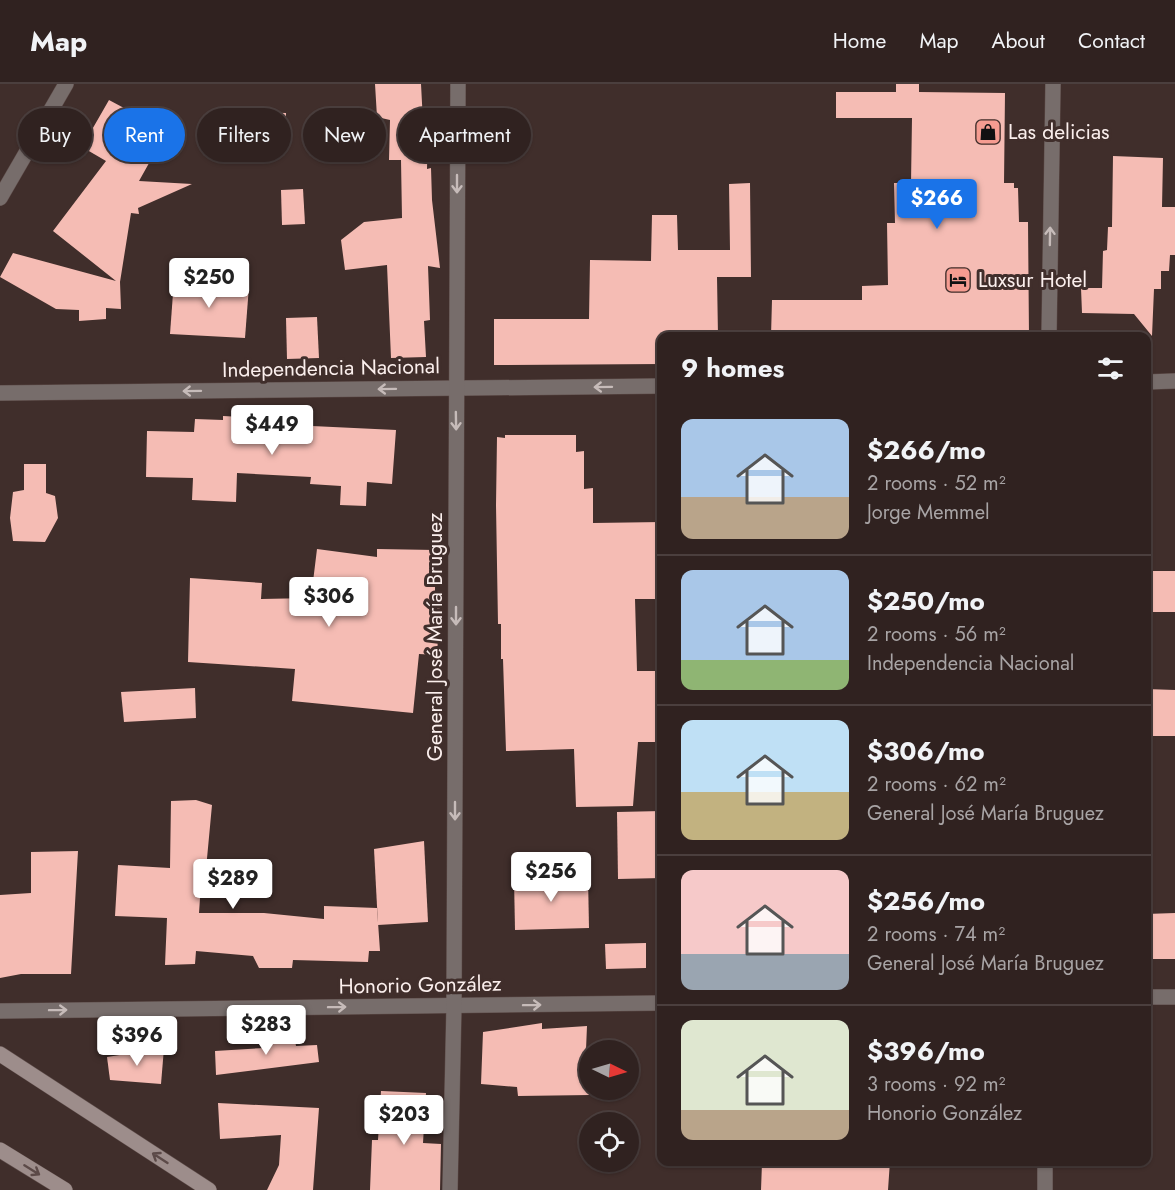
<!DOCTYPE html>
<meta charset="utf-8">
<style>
:root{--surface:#302220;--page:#382a29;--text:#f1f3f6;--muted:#a8a4a5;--line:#4b3f3e;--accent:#1a73e8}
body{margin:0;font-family:Jost,sans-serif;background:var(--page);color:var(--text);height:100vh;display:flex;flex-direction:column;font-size:22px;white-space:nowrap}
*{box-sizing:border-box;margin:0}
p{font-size:20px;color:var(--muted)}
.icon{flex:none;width:33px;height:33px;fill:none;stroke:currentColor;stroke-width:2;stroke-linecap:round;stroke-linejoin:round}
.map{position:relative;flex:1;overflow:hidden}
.details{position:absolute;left:657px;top:248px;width:494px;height:834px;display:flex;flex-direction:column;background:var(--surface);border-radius:12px;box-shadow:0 2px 4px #0004,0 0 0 2px var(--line)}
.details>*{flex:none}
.top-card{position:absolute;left:18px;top:24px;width:549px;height:54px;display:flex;gap:12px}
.needle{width:39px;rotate:95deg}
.tools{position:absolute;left:579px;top:956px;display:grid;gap:12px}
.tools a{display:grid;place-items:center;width:60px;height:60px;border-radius:50%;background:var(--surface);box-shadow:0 2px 4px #0004,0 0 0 2px var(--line);font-size:30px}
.price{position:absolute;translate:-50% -51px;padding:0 14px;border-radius:6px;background:#fff;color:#222;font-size:20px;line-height:39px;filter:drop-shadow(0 2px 3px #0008)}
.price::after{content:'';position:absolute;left:50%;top:36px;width:18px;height:14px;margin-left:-9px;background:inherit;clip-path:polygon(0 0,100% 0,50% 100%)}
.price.on{background:var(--accent);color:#fff}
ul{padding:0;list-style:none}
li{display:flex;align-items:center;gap:18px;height:150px;padding:0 24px}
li+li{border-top:2px solid var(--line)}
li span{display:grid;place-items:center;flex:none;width:168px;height:120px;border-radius:12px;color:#555}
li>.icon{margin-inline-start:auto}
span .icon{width:72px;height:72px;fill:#fffc;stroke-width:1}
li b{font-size:26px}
h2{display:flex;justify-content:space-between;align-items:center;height:72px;padding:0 24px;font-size:26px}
.chip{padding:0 21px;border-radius:27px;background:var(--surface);box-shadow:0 2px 4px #0004,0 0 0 2px var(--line);font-size:21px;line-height:54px}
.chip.on{background:var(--accent);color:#fff}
header{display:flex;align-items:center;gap:36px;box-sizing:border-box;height:84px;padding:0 30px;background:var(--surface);border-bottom:2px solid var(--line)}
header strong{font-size:28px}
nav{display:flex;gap:33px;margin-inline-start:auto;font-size:21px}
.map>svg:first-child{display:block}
</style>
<header>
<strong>Map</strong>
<nav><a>Home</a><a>Map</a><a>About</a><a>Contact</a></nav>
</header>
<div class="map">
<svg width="1175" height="1106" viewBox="0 0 1175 1106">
<rect width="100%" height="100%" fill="#402e2b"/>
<g fill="#f5bcb4">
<path d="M375,0h46l2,38h5l-1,47 4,-1 1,32 8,68 -12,-2 2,54 -6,1 2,36 -35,1 -4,-93 -42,5 -4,-30 23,-18 38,-4 -1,-58h-12l1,-40 -13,-3z"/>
<path d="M896,0h23v8l86,1 -1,90h10v5h4l1,34h9l1,114h-258l1,-36h90v-14l26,-1 -1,-62h8l-1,-40h17l1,-65h-76v-26h60z"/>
<path d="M109,16l58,31 -28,50 53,3 -54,24 1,6 -8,-1 -11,69 1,27 -15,-1v11l-27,2v-11l-23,-1 -56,-32 13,-24 103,28 -63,-50 53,-70 -24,-14z"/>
<path d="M222,23h25v5l39,1 -1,31 -18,8 -21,-2 1,-13h-24z"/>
<path d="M1113,72l50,2 -1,49h13v48h-5l-1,16h-8v18h-7l-2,47 -18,-22 -52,-1 -1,-25h21l1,-37 4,-1 1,-23h4z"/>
<path d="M750,99l1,94h-34l1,59h-56v28l-168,1v-46h95l1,-59 61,1 1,-46h25l1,35h52l-1,-66z"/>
<path d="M303,105l2,35 -23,1 -1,-35z"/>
<path d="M174,196l75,6 -4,52 -75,-4z"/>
<path d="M317,233l2,41 -32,1 -1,-41z"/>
<path d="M223,332l59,3 30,7 84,4 -4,54 -25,-2 -1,24 -26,-1 1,-19 -31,-2 1,-7 -74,-4 -1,29 -44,-2 1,-22 -47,-1 1,-46 47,1 1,-13 28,1z"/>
<path d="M505,351h71v17l8,-1v38l9,-1v35l69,-1v77h-27l2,72h25v71h-24l-5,64 -57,1 -2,-58 -68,2 -3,-92h-2v-35h-3l-2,-119 1,-68 8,1z"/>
<path d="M24,380h22v29l9,3 3,22 -13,24 -32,-1 -3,-23 3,-26 11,-2z"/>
<path d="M317,465l60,8v-8l58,1v53h5l-3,52 -18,-1 -6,59 -121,-12 3,-32 -107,-7 2,-84 72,5 -1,16 50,-1z"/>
<rect x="1146" y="487" width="29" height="41"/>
<path d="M195,604l1,30 -72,4 -3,-30z"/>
<path d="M1146,605l29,1v46h-29z"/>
<path d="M196,716l16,5 -6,64h-4l-3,44h65l60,6v-13l53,2 3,43h-11l-1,11 -75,-2 -1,8h-33l-6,-12 -57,-5 -1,13 -30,1 2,-47 -52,-2 3,-51 52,3 1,-67z"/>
<path d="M662,727v67l-44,1 -1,-67z"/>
<path d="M424,757l4,81 -50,3 -4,-76z"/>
<path d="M78,767l-7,123h-50l-21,4v-83l31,-2v-41z"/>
<path d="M588,793l1,51 -74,2 -1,-52z"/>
<path d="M1175,829v46h-23v-12h-6v-33z"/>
<path d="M646,859v25l-40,1 -1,-25z"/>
<path d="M542,939v6l45,-3 -2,47 4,-1 1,23 -72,1 -1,-9 -36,-3 2,-52z"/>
<path d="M294,950l2,12 21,-1 2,17 -103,13 -1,-24 49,-3 -1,-10z"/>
<path d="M164,964l-3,36 -51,-4 -3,-23z"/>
<path d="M381,1007l45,2 -3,50 18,1 -1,46h-70l2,-50h6z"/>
<path d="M218,1019l101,5 -6,82h-46l12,-25 2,-30 -61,4z"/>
<path d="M822,1077h68l-2,29h-127l1,-27 60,3z"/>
</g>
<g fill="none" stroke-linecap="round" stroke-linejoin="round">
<g stroke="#5e4d4a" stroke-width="16">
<g id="street">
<path d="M0,114l66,-114"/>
<path d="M1049,252l4,-252"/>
<path d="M1146,298l29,-1"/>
<path d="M0,309l662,-7"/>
<path d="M1146,913h29"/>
<path d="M0,927l662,-8"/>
<path d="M450,1106l4,-185 4,-921"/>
<path d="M1045,1106v-29"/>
</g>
</g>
<g stroke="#5e4d4a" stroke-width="16">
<g id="secondary">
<path d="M0,970l209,136"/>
<path d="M0,1066l65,40"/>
</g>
</g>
<use href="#street" stroke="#776d6b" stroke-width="15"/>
<use href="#secondary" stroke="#9d8d8b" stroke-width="15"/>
</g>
<defs><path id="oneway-shaft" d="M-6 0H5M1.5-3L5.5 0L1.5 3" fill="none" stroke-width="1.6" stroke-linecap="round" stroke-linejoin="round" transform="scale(1.5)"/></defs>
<g stroke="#c6bbb9">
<use href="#oneway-shaft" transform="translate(457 100) rotate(90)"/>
<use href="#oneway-shaft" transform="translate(1050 152) rotate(-89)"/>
<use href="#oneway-shaft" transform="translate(603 303) rotate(179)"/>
<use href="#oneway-shaft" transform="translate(387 305) rotate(179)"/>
<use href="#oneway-shaft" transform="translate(192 307) rotate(179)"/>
<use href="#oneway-shaft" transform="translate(456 337) rotate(89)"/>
<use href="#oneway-shaft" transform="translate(456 532) rotate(90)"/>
<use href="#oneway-shaft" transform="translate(455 727) rotate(90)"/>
<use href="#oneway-shaft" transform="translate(532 921) rotate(-1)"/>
<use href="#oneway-shaft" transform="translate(337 923) rotate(-1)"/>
<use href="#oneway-shaft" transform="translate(58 926) rotate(-1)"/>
</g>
<g stroke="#5c4a48">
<use href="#oneway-shaft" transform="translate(160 1074) rotate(-147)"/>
<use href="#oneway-shaft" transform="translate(32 1086) rotate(32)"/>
</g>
<defs>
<g id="shop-square" transform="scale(1.35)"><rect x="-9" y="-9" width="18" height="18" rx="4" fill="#f59c91" stroke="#402e2b"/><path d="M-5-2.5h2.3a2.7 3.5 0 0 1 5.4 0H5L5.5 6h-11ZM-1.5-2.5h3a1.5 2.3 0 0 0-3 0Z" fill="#111"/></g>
<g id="hotel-square" transform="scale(1.35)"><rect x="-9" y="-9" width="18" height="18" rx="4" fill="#f59c91" stroke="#402e2b"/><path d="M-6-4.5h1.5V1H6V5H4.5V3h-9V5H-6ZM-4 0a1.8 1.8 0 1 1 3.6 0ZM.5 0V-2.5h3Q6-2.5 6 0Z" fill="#111"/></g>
</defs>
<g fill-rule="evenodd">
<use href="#shop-square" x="988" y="48"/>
<use href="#hotel-square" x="958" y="196"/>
</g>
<g text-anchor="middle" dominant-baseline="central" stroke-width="6" stroke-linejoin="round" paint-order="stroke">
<g font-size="21" fill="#fbefed" stroke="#402e2b" text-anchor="start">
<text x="1008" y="48">Las delicias</text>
<text x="978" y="196">Luxsur Hotel</text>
</g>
<g font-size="21" fill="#fbefed" stroke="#402e2b">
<text transform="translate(331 284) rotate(-1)">Independencia Nacional</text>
<text transform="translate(435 553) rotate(-90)">General José María Bruguez</text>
<text transform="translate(420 901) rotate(-1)">Honorio González</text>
</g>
</g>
</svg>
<div class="tools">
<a><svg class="needle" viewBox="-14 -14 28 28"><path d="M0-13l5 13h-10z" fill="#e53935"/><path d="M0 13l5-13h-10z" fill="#a8a4a5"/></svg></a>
<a><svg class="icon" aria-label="locate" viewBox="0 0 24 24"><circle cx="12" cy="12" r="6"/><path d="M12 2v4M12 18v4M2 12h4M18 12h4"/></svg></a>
</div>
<b class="price on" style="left:937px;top:146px">$266</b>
<b class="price" style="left:209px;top:225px">$250</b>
<b class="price" style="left:272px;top:372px">$449</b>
<b class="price" style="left:329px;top:544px">$306</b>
<b class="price" style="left:551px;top:819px">$256</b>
<b class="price" style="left:233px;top:826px">$289</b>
<b class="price" style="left:266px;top:972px">$283</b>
<b class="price" style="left:137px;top:983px">$396</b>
<b class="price" style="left:404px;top:1062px">$203</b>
<div class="top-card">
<a class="chip">Buy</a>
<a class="chip on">Rent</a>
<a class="chip">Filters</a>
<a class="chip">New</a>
<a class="chip">Apartment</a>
</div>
<section class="details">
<h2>9 homes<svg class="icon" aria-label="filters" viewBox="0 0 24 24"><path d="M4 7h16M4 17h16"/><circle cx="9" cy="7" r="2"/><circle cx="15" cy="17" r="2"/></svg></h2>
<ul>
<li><span style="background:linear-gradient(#a9c7e8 65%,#b9a48a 0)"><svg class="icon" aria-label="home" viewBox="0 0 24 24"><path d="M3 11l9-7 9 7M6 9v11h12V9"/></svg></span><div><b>$266/mo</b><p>2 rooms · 52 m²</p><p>Jorge Memmel</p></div></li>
<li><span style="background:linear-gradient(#a9c7e8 75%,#8fb573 0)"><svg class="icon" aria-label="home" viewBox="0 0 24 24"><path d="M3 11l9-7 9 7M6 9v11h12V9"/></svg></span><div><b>$250/mo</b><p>2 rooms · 56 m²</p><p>Independencia Nacional</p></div></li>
<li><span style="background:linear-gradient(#bfe0f5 60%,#c2b280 0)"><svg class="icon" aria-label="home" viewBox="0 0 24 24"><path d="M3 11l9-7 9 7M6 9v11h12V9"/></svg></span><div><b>$306/mo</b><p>2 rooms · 62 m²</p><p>General José María Bruguez</p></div></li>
<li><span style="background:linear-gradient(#f6c9c9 70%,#9aa5b1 0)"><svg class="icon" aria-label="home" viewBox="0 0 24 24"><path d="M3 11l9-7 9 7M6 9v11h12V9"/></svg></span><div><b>$256/mo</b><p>2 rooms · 74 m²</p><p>General José María Bruguez</p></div></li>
<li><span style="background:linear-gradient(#dfe7d0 75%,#b9a48a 0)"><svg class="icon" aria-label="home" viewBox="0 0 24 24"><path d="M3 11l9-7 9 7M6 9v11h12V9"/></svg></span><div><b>$396/mo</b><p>3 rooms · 92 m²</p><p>Honorio González</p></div></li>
</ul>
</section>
</div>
